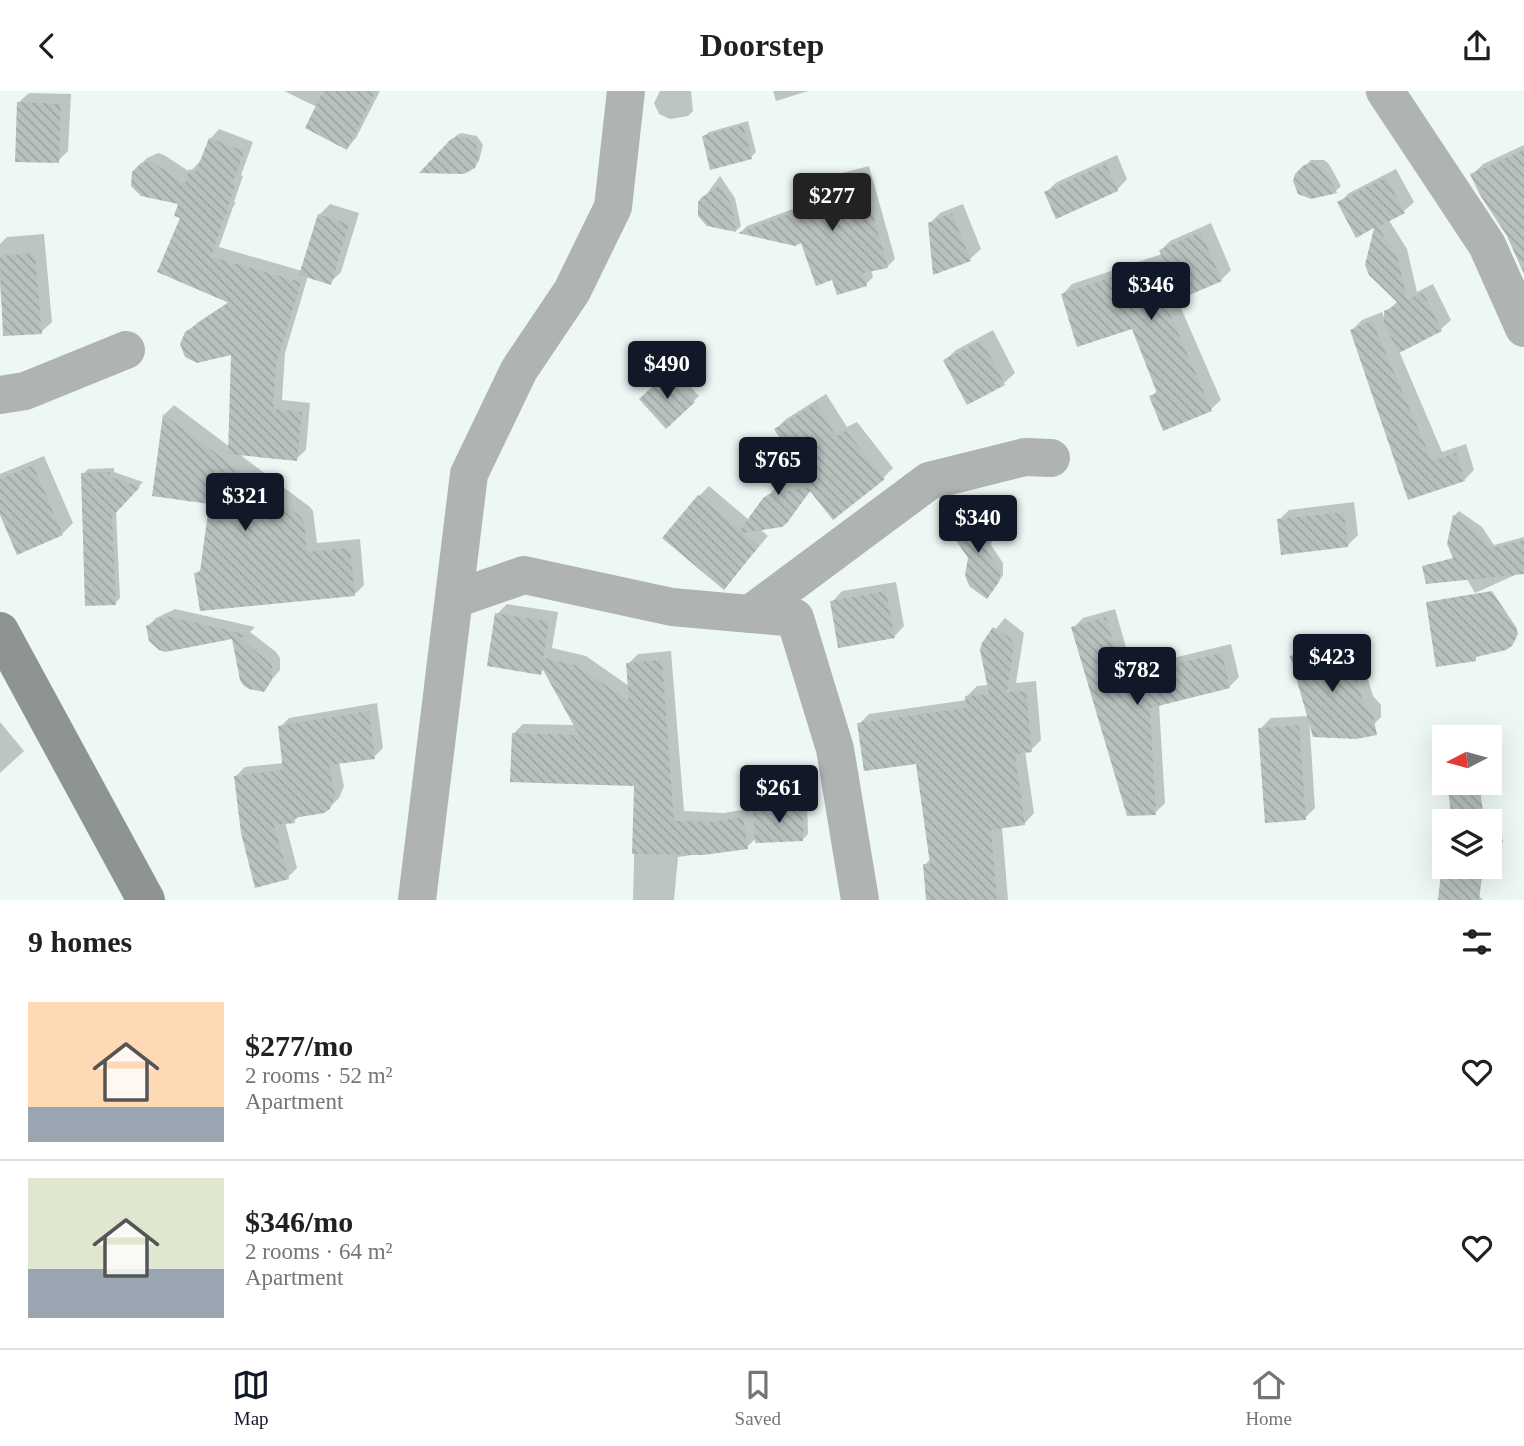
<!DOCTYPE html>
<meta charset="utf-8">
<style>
:root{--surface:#fff;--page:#f6f6f6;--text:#202124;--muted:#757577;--line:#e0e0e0;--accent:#111827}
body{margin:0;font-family:Georgia,serif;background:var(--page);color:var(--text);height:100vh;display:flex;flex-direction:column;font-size:26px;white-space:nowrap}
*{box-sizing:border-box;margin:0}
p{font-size:23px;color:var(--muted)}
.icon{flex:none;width:38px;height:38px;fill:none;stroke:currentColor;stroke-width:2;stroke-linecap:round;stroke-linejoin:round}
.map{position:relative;height:809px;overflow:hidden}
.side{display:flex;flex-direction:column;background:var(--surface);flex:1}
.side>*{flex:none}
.needle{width:46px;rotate:264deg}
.controls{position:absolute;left:1432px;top:634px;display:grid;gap:14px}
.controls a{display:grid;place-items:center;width:70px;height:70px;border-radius:0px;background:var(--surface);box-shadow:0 7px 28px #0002;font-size:35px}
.price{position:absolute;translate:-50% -60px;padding:0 16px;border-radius:7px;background:var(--accent);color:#fff;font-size:23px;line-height:46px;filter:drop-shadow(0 2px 4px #0008)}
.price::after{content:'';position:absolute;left:50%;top:42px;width:21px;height:16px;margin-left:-10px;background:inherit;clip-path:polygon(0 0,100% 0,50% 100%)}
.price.active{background:#222;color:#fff}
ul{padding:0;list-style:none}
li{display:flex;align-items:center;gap:21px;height:175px;padding:0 28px}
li+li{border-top:2px solid var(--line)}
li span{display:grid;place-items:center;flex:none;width:196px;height:140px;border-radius:0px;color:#555}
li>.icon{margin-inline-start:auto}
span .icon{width:84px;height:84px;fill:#fffc;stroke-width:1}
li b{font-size:30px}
h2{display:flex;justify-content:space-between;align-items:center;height:84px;padding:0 28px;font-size:30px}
header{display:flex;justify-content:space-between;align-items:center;height:91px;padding:0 28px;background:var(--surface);font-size:32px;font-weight:700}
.tabs{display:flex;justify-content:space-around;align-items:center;height:98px;border-top:2px solid var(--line);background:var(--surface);font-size:19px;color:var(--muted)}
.tabs a{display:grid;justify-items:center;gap:4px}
.tabs .active{color:var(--accent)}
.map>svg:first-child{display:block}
</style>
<header><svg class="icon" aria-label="back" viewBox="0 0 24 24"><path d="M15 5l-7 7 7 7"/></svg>Doorstep<svg class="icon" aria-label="share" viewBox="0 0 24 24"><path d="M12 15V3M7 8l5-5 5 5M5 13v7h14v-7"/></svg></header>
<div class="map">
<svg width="1524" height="809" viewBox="0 0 1524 809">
<defs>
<pattern id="building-back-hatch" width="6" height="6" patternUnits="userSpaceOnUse" patternTransform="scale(1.75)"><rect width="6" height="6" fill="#b8c1be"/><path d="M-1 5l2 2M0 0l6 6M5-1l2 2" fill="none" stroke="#9ea6a3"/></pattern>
</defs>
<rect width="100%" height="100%" fill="#edf7f4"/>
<g fill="#0003">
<path d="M284,0h96l-24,47 -9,10 -30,-41z"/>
<path d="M660,0h31l2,20 -5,5 -18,3 -11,-5 -5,-11z"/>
<path d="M773,0h35l-32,10z"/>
<path d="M29,2l42,1 -3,57 -10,10 -40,-58z"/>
<path d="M748,30l8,31 -5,5 -47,-20 5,-5z"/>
<path d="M219,38l34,13 -12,33 2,1 -9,26 2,1 -3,4 -14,40 83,24 17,-56 11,-11 29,9 -18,59 -11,11 -22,-7 -23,77 -3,47 28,3 -4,47 -10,9 -57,-5 71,53 3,4 4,32 43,-4 4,46 -10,10 -158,-21 6,-6 9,-65 -57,-8 10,-80 10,-10 56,42 3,-95 -46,-19 10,-10 33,-22 -48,-84 -2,-14 -43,-35 10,-10 11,-5 6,2 26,17 10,-11 10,-22z"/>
<path d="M461,42l16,3 6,9 -4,16 -5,5 -51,5 34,-36z"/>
<path d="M1524,54v126l-16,-36 -35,-61 10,-10z"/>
<path d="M1117,64l10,24 -10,11 -71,2 11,-10z"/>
<path d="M1311,69h13l5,4 12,22 -5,5 -25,6 -15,-22z"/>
<path d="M869,75l26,93 -8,8 -16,3 2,7 -7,7 -33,-7 -31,-36 -7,3 -54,-12 6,-6 62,-23 -4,-15 7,-7z"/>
<path d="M1396,78l18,33 -10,9 -16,8 19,30 10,43 16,-8 18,36 -10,9 -42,22 43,101 24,-8 8,26 -10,10 -55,18 -57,-168 10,-10 20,-8 4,10v-10l12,-11 -21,-76 -38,-22 10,-10z"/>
<path d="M720,85l15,22 6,28 -5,5 -28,-7 -8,-21z"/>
<path d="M963,113l18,45 -11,10 -41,-35 11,-11z"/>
<path d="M1211,132l20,47 -10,10 -44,19 44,101 -10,9 -60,-12 7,-7 -25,-63 -70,-33 9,-10 90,-30 -1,-4 9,-9z"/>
<path d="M44,143l8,88 -11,10 -37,3 -4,-50v-41l7,-7z"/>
<path d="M993,239l22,43 -11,10 -37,19 -22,-42 11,-10z"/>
<path d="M674,277l25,28 -33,30 -25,-27z"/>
<path d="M826,303l21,33 10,-5 36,46 -10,10 -72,12 -25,32 -26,7 8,7 -35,41 -34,-81 10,-10 40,34 26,-32 6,-4 27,-4 -32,-51 10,-10z"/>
<path d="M44,365l29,67 -11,11 -62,-23v-37z"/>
<path d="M114,377v4l29,10 -27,29 4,87 -5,5 -32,-129 5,-5z"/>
<path d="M1354,411l4,33 -10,10 -69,-25 10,-10z"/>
<path d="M982,420l9,7 4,11 -4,16 12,18v12l-11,17 -22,-35 -13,-30 14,-14z"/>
<path d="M1459,420l23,16 12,18 30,-8v34l-49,22 -25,-43 4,-34z"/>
<path d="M896,491l8,44 -10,11 -62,-35 10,-11z"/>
<path d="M507,513l51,8 -6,36 34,8 43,30 -1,-22 10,-10 33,-3 13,160 40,2 29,-5v3l7,-7 47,-2 1,32 -5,5 -47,-1 -9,9 -69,10 -4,43h-41l3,-116 -122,-51 9,-9 53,1 -32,-56 -4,4 -43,-59z"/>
<path d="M175,518l80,18 -5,5 26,20 4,6v12l-17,20 -30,-53 -85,-11 8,-8z"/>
<path d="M1115,518l17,59 99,-24 8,33 -10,10 -70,17 6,99 -10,10 -82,-185 10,-10z"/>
<path d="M1005,527l19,15 -8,50 20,-2 5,59 -10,10 -6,1 9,62 -10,11 -22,3 6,73h-80l-3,-35 6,-7 -14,-96 -58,-38 10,-10 98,-14v-4l10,-10 12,-1 -6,-41z"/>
<path d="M1344,544l3,12 11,-1 15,50 8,9v12l-19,19 -70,-80 9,-9z"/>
<path d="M377,612l6,45 -9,9 -35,5 5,24 -5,12 -10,10 -29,7 -6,6 -9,1 12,46 -9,9 -52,-101 9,-9 39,-4 -4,-36 9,-9z"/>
<path d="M1309,625l6,92 -10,10 -45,-89 11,-11z"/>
<path d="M0,631l24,29 -24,22z"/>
<path d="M1489,769h5l-21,30 10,10h-43l4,-35 45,1z"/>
</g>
<g fill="url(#building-back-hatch)">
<path d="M323,0h53l-29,59 -42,-22z"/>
<path d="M17,11l44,2 -2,59 -44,-1z"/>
<path d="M743,34l9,34 -42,11 -8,-34z"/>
<path d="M455,46l12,1 9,7 3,12 -4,11 -11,6 -45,-1 31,-33z"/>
<path d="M209,47l35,13 -12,33 3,1 -9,27 3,1 -4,2 -14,42 90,25 -25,82 -3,45 29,3 -5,49 -69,-7 3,-99 -34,8 -12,-6 -5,-13 5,-12 44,-29 -72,-31 23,-54 -6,-2 4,-12 -37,-8 -10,-10 1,-14 9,-9 7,-1 6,1 31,21 4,-15 7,3z"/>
<path d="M1524,59v124l-17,-38 -27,-41 -10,-21z"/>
<path d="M1311,72l13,6 13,24 -26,6 -13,-5 -5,-13 2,-7 9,-9z"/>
<path d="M1106,73l12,27 -62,28 -12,-27z"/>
<path d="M861,81l27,96 -25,5 4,13 -30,9 -5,-15 -16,6 -15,-43 -6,3 -57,-13 70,-26 -5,-19z"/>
<path d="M1386,86l19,36 -27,14 20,32 9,41 16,-8 19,39 -43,22 -15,-29v-13l15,-7 -30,-29 -4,-10 9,-37 -18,10 -19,-36z"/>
<path d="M719,95l12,17 5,29 -29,-6 -9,-10v-14l4,-5z"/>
<path d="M952,122l19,48 -38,14 -5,-52z"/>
<path d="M318,123l31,10 -18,61 -32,-10z"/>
<path d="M1201,141l21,49 -56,24 46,106 -49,20 -14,-35 8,-3 -25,-64 -55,18 -16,-53 102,-34 -4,-10z"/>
<path d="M35,162l7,81 -39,2 -3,-80z"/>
<path d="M1372,230l60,140 24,-8 9,28 -57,19 -58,-170z"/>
<path d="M982,249l23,45 -38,20 -24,-45z"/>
<path d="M668,281l27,30 -29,27 -27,-30z"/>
<path d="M816,312l20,33 10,-5 39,48 -52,41 -23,-29 -23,32 -5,4 -39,6 16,13 -35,44 -62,-52 36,-43 42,35 23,-32 6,-4 41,-7 -36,-58z"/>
<path d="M163,323l137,102 4,6 3,30 43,-4 5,48 -155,15 -6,-38 6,-1 9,-68 -57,-8z"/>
<path d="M33,374l30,70 -46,20 -17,-40v-36z"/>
<path d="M110,381v5l30,10 -28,30 4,88 -31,1 -4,-133z"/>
<path d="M1344,421l4,35 -67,8 -4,-36z"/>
<path d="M970,424l12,3 8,10 -3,23 12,18 1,6 -1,7 -12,17 -17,-12 -3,-6 -2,-6 3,-17 -13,-19 1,-13 3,-5z"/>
<path d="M1453,424l24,17 12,17 35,-9v34l-98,10 -4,-18 31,-8 -6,-14z"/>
<path d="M886,500l9,47 -57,10 -8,-47z"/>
<path d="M1492,500l24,36 2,7 -6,12 -6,4 -30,7v4l-40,6 -10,-65z"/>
<path d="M495,522l54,9 -6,36 32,7 54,36 -3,-38 36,-3 12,161 39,1 30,-5 5,32 -45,6 -71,-1 2,-68 -124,-4 2,-49 67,2 -37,-67 -1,7 -54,-9z"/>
<path d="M166,525l83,19 -10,3 29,23 4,5v14l-8,12 -15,-3 -6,-4 -3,-5 -8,-41 -67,13 -6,-2 -10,-9 -3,-15z"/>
<path d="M1106,526l17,59 99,-23 8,35 -80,20 6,107 -29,1 -56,-189z"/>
<path d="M993,536l17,11 4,6 -7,48 19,-1 6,61 -17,2 10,71 -34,5 6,70h-71l-3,-36h7l-14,-100 -52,7 -7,-48 109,-15 -1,-12 24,-2 -9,-44 2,-7z"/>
<path d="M1345,549l19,65 9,10 4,20 -21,4 -43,-2 -23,-81z"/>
<path d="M369,620l6,48 -46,6 6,31 -5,13 -6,4 -30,5 1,5 -21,2 15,54 -34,9 -14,-55 -7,-57 49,-6 -5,-44z"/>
<path d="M1299,634l7,95 -41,3 -7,-95z"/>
<path d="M1447,691h32l5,37 3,2h-35z"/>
<path d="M803,715v35l-48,2 -2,-34z"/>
<path d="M1489,731l9,6 5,13 -5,12 -9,6z"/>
<path d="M1442,773l36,2 -3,2 8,1 -4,31h-41z"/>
</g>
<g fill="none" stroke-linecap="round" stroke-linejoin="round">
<g stroke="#afb3b2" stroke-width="38">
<path d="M1385,0l102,154 37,83"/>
<path d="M0,304l25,-4 101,-41"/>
<path d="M455,508l69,-24 148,32 123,11 40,131 25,151"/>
<path d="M750,523l179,-133 96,-24 26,1"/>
<path d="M417,809l52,-426 50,-104 53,-79 41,-84 13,-116"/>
</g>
<path stroke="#8e9492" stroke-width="38" d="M0,540l146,269"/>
</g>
</svg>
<div class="controls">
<a><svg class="needle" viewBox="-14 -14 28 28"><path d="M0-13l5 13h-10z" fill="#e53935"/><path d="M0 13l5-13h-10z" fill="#757577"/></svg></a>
<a><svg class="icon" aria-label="layers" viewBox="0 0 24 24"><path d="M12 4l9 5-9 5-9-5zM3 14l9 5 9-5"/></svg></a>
</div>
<b class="price active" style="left:832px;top:142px">$277</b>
<b class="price" style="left:1151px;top:231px">$346</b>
<b class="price" style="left:667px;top:310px">$490</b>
<b class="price" style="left:778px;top:406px">$765</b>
<b class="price" style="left:245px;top:442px">$321</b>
<b class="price" style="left:978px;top:464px">$340</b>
<b class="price" style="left:1332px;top:603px">$423</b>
<b class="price" style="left:1137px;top:616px">$782</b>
<b class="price" style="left:779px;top:734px">$261</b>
</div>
<section class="side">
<h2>9 homes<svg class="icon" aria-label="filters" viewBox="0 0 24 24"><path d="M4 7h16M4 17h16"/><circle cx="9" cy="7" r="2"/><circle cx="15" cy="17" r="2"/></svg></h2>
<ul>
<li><span style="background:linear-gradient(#ffd9b3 75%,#9aa5b1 0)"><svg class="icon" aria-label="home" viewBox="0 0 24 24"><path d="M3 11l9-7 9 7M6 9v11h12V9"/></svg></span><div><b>$277/mo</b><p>2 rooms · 52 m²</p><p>Apartment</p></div><svg class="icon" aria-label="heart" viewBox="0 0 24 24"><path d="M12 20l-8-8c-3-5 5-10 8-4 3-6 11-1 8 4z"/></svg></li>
<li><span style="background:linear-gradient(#dfe7d0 65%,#9aa5b1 0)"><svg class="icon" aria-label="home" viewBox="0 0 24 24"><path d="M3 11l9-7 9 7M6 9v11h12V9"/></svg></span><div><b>$346/mo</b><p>2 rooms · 64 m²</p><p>Apartment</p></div><svg class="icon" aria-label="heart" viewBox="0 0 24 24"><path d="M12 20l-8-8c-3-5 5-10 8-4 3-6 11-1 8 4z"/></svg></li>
</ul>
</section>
<nav class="tabs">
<a class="active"><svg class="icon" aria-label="map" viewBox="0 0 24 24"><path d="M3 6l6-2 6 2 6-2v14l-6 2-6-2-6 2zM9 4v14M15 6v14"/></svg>Map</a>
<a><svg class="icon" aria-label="saved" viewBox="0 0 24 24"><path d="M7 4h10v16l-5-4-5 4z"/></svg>Saved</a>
<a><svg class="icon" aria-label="home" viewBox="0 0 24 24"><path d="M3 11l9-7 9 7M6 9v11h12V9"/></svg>Home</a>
</nav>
